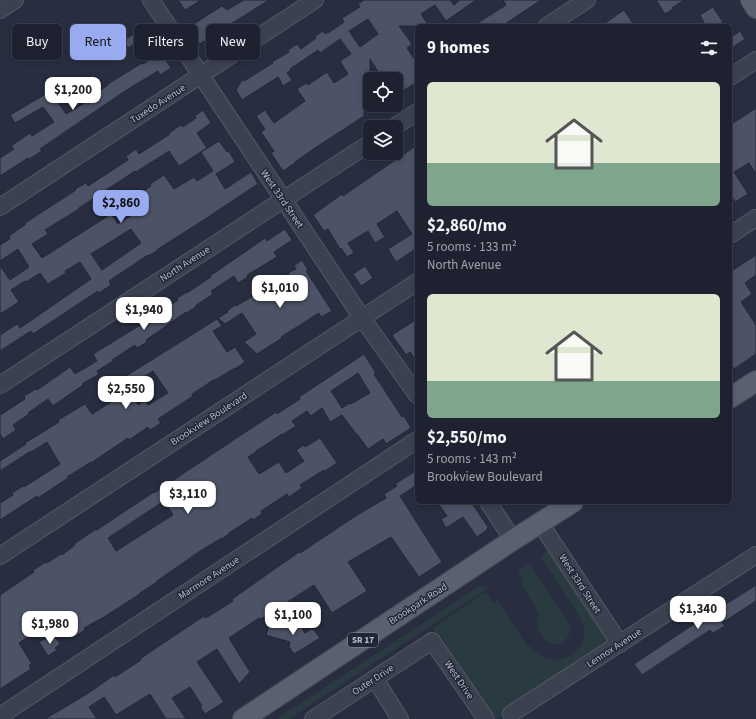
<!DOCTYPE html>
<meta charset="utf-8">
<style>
:root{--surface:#1e2230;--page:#262a38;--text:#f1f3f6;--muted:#a1a4ab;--line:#3c3f4c;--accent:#98abf0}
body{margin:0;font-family:"Source Sans 3",sans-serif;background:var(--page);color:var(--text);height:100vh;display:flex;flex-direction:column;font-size:15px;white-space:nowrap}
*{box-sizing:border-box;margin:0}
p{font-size:13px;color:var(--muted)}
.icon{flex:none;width:22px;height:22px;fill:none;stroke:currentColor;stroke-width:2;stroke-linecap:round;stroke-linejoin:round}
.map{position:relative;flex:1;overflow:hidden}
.panel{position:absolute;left:415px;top:24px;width:317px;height:480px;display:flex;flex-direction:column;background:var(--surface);border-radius:6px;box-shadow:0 2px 6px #0003,0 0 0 1px var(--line)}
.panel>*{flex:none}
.top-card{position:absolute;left:12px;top:24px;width:343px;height:36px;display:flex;gap:8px}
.controls{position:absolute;left:363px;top:72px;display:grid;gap:8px}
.controls a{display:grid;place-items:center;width:40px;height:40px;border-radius:6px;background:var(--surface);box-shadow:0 2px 6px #0003,0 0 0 1px var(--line);font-size:20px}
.price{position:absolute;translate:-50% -34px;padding:0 9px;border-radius:8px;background:#fff;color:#222;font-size:13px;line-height:26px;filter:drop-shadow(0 1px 2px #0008)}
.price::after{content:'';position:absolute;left:50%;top:24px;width:12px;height:9px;margin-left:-6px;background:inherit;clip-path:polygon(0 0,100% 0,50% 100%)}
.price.on{background:var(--accent);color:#111}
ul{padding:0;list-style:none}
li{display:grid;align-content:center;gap:8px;height:212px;padding:0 12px}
li span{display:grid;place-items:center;height:124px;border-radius:6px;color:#555}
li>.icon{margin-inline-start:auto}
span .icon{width:72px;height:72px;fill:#fffc;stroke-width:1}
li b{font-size:17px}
h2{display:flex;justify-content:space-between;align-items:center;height:48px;padding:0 12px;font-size:17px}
.tag{padding:0 14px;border-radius:6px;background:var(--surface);box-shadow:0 2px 6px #0003,0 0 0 1px var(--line);font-size:14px;line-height:36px}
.tag.on{background:var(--accent);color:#111}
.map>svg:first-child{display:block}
</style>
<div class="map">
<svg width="756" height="719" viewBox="0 0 756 719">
<rect width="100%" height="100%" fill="#282e40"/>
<g fill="#2a3a41">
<path d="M554,547l61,93 -118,79 -7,-9 -5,-5 -45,-70 -4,-2 -3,-5 53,-36 7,11 4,-3 31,47 2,-1c4,4 8,9 14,11 17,8 39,-4 40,-23 1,-6 -2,-12 -5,-18l-37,-57 -1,-3z"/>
<path d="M529,564l3,3 38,58c2,13 -10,25 -22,17 -8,-5 -10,-15 -12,-23l3,-1c-3,-12 -11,-23 -18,-33l3,-3 -6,-11z"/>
<path d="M483,586l5,2 -199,131h-11v-1l200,-131z"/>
</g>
<g fill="#4d5366" stroke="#232837" fill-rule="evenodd">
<path d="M178,0h23l-16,10z"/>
<path d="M244,0h25l-54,34 -3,3 2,3 -8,5 -2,-4 -4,3 -11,-17 33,-21 5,4z"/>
<path d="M364,0h86l4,5 6,-5h16l-30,21 -11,-16 -14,9 8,12h-30l13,18 -5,4 10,15v19l-21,13v-16h-13l-13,-20v43l-6,-9v23l-52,34 -17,12v1l-12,8 -12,-18 3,-2 -13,-19 4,-3 -9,-13 9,-6 9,13 31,-22 -8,-12 9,-6 2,2 19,-13 7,11 14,-9 -8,-13 11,-7 -11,-15 -20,14 -2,-3 -28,19 1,1 -4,3 5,7 -9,6 -5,-9 -36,23 -6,-10 7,-11 1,2 29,-18 -1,-1 17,-10 -1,-2 9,-6 4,5 15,-11 -1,-2 8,-5 2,3 3,-2v1l16,-11 -2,-4 18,-11 -2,-3zM368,19l10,15 -18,13 -11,-16z"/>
<path d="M503,0h38l-39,26h-29l33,-21z"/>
<path d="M656,0h28l-12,8 1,1 -8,5z"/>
<path d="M713,7l10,15 -7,4h-10l-6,-11z"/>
<path d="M624,10l11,16h-34z"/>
<path d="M144,27l6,11 -9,6 -2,-3 -11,7 -5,-7z"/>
<path d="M740,31l5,8 -15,10v-11z"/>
<path d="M161,52l10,16 -11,7 -2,-4 -33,20 -85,58 2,2 -13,8 -1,-1 -28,18v-18l14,-9 -3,-3 19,-13 2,3 22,-14 -11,-15 -28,16 -5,-8 39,-23 -1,-1 22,-14 5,8 -20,13 11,16 22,-13 -1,-2 21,-14v-1l34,-21 1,1z"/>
<path d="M756,108v66l-7,-11 -15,9 14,22 -13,8 -5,-9v-68z"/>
<path d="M203,110l8,13 -14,10 10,15 -28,18 -10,-15 -33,21 -1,-1 -56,37v1l-34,21 3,4 -16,10 10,14 69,-44 7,10 25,-16 -7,-12 15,-10 -1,-2 14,-9 10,14 20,-12 3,4 16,-10 -12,-19 18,-11 8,11 2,-1 6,11 -19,12 9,15 26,-17 7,12 -59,39 -41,26v1l-10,6v-1l-39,26 2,4 -12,8 -1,-2 -65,43 -2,-3 -31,20v-16l17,-11 3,4 71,-49 -11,-17 -15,9 1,2 -18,11 -8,-11 -14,9 -1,-1 -14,9 8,12 -19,12v-48l10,14 19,-13 -11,-18 -18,12v-16l10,-6 -1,-3 17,-12 -1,-1 51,-33 -1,-1 11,-6 2,3 40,-26 -2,-4 10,-7 3,5 31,-20 -1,-1 12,-8 2,2 13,-9 -1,-2zM131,229l10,14 -39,27 -11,-16z"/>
<path d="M417,145v103l-21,14 -8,-13 24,-15 -15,-23 -20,13 8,13 -10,6 -7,-12 -20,12 6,10 -7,4 -6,-9 -1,1 -12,-20 -4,2 -11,-16 29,-21 1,2z"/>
<path d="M285,229l7,11 -18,12 3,5 -30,18 1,2 -10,6 -4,-7 -23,15 2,3 -18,12 1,1 -10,6v-1l-40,28 1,2 -10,6 -2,-3 -23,15 1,1 -16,10 2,3 -17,10 1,1 -30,21 -5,-7 -20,14 1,1 -16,11 3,5 -13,9 -3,-5v-19l25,-16 -1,-3 12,-7 1,1 33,-23 5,7 22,-13 -4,-7 49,-30 36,-24 -1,-2 10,-6v1l24,-16 -1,-1 55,-38 2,3z"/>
<path d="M756,255v20l-11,8 7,11 -11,8 15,23v29l-22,15 -4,-7v-90z"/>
<path d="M302,260l6,10 -2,1 26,40 -11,6 -2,-4 -38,24 1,1 -25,16 -13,-12 12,-8 -14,-21 -17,11 -7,-6 10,-6 -1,-1 8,-6 1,1 26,-15 -1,-2 9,-6 7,10 17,-10 -6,-10 8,-4 -2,-3z"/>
<path d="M365,266l8,12 -12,8 -8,-12z"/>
<path d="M217,319l5,7 -9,5 14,21 8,-5 10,15 -10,7v-1l-20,12v-1l-23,15 1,2 -35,23 3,4 -11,7 -2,-3 -19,13 -1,-2 -37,25v-1l-24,15 1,1 -30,20 -1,-2 -37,24v-17l13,-8 -1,-2 11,-7 1,1 36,-23 -13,-22 -16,10v-1l-31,20v-10l26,-17 -1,-1 34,-21 -1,-2 27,-16 7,10 24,-15 -6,-11 16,-11v-1zM153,371l15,22 -20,12 -3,-5 -7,5 -11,-18z"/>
<path d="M417,319v44l-7,-11 -4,3 -14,-20z"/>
<path d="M364,354l12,19 -2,1 28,43 2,-1 7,12 -25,16 -3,-5 -15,10 -11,-15h-1l-14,-19 -12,7 -8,-14 -11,8 -4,-5 -15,10 4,5 -14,9v-1l-26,17v1l-8,5 11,17 20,-12 7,11 18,-12 -8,-11 8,-5 1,2 15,-9 17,25 -12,8 -1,-1 -24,15 2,3 -13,9 -2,-3 -26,17 1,3 -9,6 -1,-2 -23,15v1l-7,5v-1l-19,11 -46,32v1l-17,11v1l-36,23 -20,11 1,2 -11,7 -14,-22 -12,8 -7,-10 -19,12 7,11 -10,7 13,21 -3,1 2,4 -31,20v-94l34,-23 -1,-2 13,-8 1,1 14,-9 1,1 13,-10 -1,-1 22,-15 1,1 28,-19 29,-19v1l90,-60 32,-21 1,2 23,-15 -1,-2zM358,373l12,20 -19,11 -1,-1 -8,5 -11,-17zM164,501l9,14 -57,36 -8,-13z"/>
<path d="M417,470v15l-17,11 42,66 -23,15 -28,-40 -43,25 19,29 -35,22 -18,-28 -53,34 -2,-1 -30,20 21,34 -11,12 -22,-35 -20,13 27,40 -19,12 -5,-7 2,-1 -12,-19 -18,11 14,21h-20l-16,-25 -34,21 -12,-18 -15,10 8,12h-52l42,-25 27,-19 1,2 26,-17 -1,-1 13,-9 51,-34 1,2 4,-2 24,-15 -1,-2 67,-47 1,1 54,-36 32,-19 -2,-4 13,-8 -2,-2z"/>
<path d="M437,502h34l17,25 -1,3 -10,7 -14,-20 -17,11 -5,-9 6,-3z"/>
<path d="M756,585v16l-34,22 3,3 -12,7 -3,-3 -68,45 -8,-11 69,-46 -2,-3 12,-7 2,3z"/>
<path d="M270,623l21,6 8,-6 6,10 6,-4 3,1 6,8 -26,16 -5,-7 1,-5 -24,-7z"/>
<path d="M53,634l7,10 -5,4 2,2 -9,6 -9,-14z"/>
</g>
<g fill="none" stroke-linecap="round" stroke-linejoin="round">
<g stroke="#545967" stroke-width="18">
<g id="minor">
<path d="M151,0l211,318 55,77"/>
<path d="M0,10l15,-10"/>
<path d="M547,26l40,-26"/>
<path d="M730,77l26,-17"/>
<path d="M394,127l23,-15"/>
<path d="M0,207l315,-207"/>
<path d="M730,235l26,-17"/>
<path d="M0,385l370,-242"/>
<path d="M488,502l25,38"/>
<path d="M540,523l80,121"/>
<path d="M0,556l417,-274"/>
<path d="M375,679l25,40"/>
<path d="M511,714l245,-159"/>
<path d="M0,716l417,-276"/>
<path d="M313,719l119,-78 54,78"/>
</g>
</g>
<g stroke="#464a59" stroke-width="22">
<g id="major">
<path d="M751,0l5,8"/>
<path d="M730,398l26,-17"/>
<path d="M243,719l270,-179 60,-38"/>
</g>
</g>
<use href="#minor" stroke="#3c4150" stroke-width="16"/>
<use href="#major" stroke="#5b606f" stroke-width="20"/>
</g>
<g text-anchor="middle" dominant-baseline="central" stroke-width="3" stroke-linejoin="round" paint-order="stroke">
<rect fill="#212635" stroke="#8b909d" stroke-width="1" x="348" y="633" width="30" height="14" rx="3"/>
<g font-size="9" font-weight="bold" fill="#b9bdca">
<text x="363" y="640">SR 17</text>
</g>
<g font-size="10" fill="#b9bdca" stroke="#212635">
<text transform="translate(158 104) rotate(-33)">Tuxedo Avenue</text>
<text transform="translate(282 199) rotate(56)">West 33rd Street</text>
<text transform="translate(185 264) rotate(-33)">North Avenue</text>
<text transform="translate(209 419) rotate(-33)">Brookview Boulevard</text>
<text transform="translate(209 578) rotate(-33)">Marmore Avenue</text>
<text transform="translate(580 584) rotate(57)">West 33rd Street</text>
<text transform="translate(418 604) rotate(-33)">Brookpark Road</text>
<text transform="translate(614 648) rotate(-33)">Lennox Avenue</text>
<text transform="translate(373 680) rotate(-33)">Outer Drive</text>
<text transform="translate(459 680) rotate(56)">West Drive</text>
</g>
</g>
</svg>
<div class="controls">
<a><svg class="icon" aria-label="locate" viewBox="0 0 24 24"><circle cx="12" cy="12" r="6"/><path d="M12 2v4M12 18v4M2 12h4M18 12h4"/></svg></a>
<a><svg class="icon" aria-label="layers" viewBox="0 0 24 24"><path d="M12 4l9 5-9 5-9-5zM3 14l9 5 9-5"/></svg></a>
</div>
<b class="price" style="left:73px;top:111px">$1,200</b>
<b class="price on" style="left:121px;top:224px">$2,860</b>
<b class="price" style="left:280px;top:309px">$1,010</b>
<b class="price" style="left:144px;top:331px">$1,940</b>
<b class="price" style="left:126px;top:410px">$2,550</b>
<b class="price" style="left:188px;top:515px">$3,110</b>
<b class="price" style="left:698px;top:630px">$1,340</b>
<b class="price" style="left:293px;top:636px">$1,100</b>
<b class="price" style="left:50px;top:645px">$1,980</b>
<div class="top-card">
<a class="tag">Buy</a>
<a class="tag on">Rent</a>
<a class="tag">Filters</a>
<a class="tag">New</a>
</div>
<section class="panel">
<h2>9 homes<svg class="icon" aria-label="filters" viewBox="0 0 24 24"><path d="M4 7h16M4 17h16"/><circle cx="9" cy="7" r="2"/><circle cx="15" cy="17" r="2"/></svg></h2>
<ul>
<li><span style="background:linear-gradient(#dfe7d0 65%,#7fa58c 0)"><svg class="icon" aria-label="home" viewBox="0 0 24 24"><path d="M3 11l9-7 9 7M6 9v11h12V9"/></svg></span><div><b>$2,860/mo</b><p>5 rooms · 133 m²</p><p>North Avenue</p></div></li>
<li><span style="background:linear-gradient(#dfe7d0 70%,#7fa58c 0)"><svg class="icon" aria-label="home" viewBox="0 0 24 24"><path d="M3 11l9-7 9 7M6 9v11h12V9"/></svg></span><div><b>$2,550/mo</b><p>5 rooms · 143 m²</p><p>Brookview Boulevard</p></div></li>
</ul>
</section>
</div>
